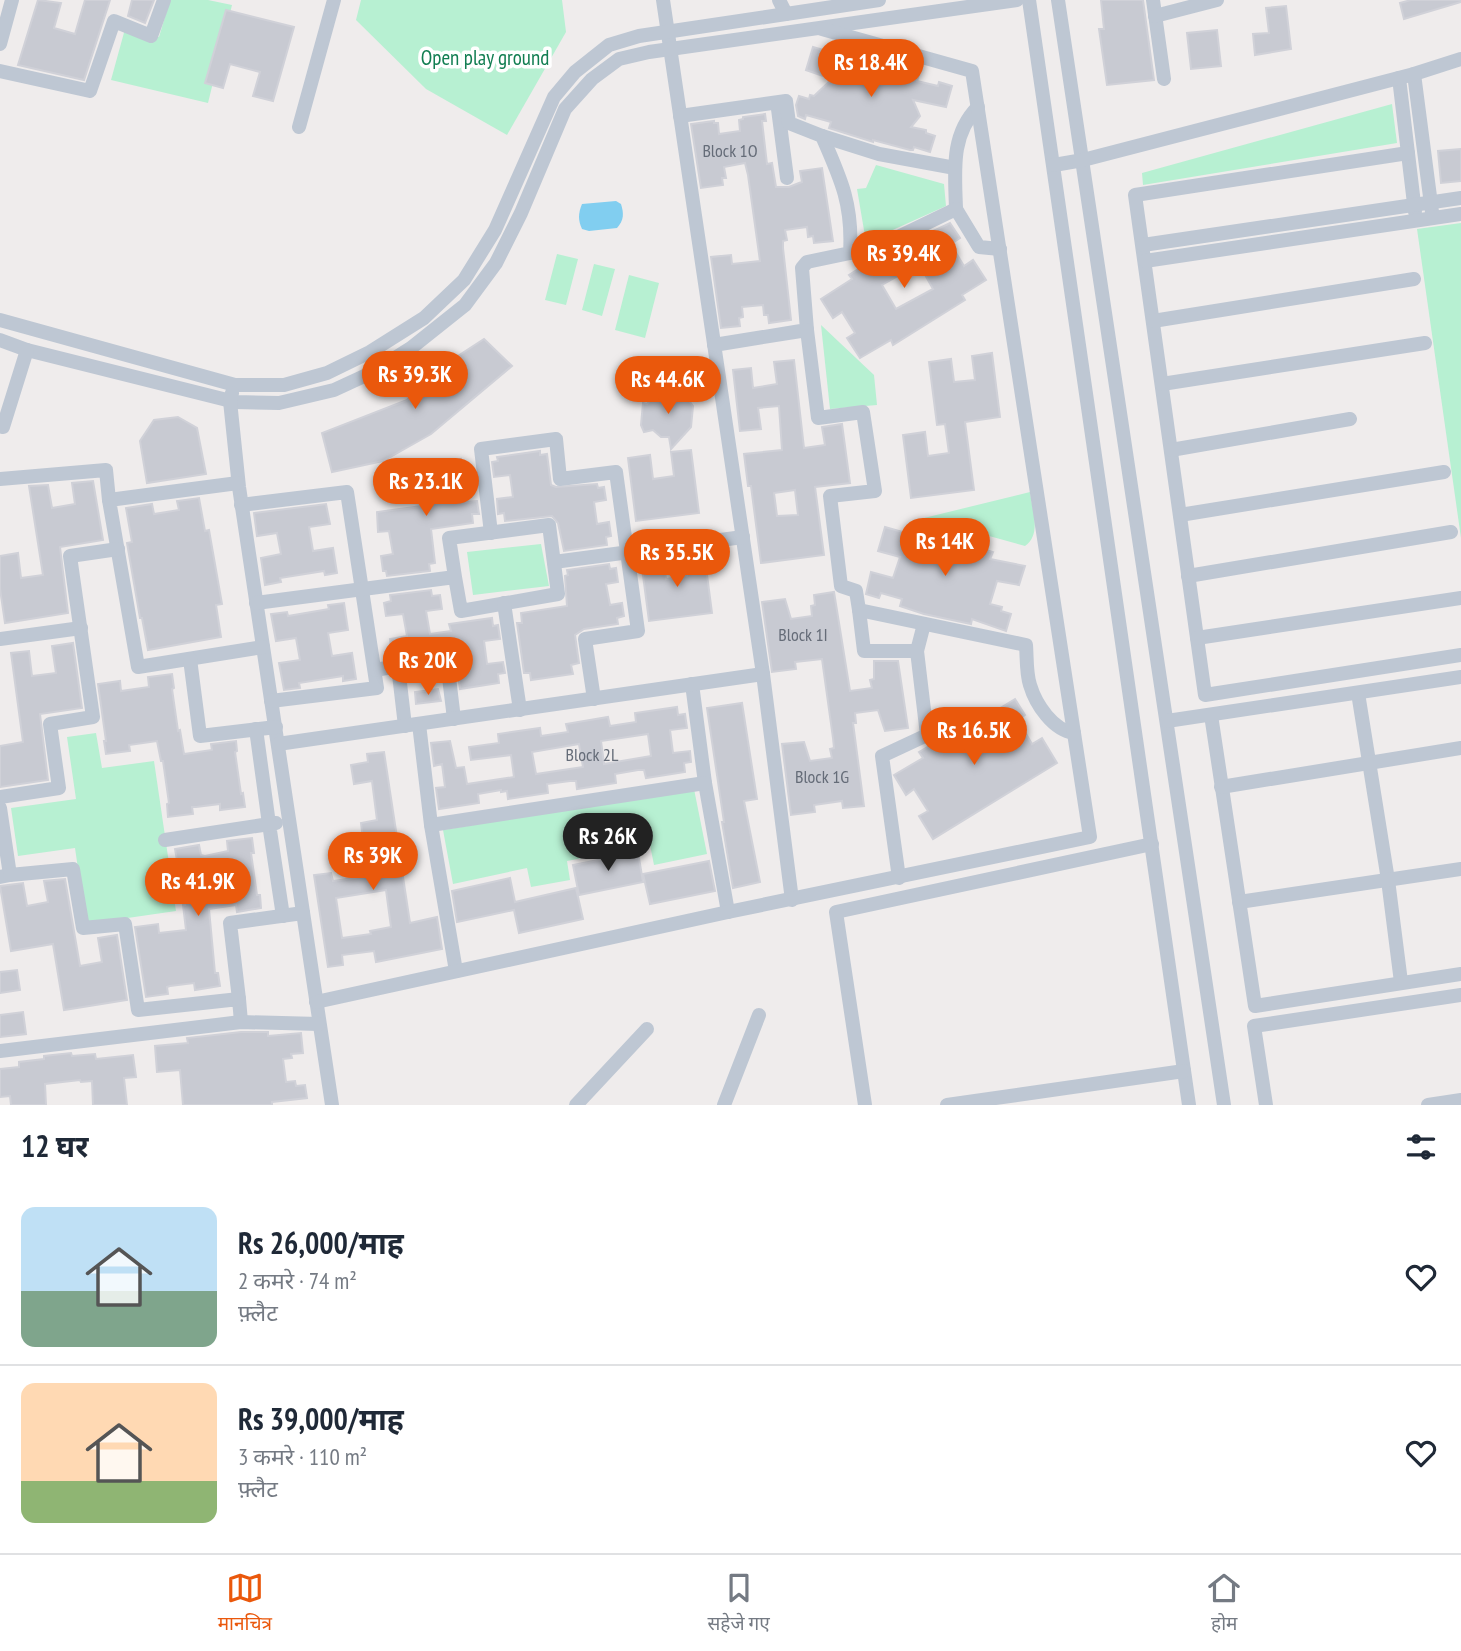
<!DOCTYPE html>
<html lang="hi">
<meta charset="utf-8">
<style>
:root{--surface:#fff;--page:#f2f2f3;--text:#1f2937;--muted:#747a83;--line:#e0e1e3;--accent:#ea580c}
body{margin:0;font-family:"PT Sans Narrow","Noto Sans Devanagari",sans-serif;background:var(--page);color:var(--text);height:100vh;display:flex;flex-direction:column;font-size:26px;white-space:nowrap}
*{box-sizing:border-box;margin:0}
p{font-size:23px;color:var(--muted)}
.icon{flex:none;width:38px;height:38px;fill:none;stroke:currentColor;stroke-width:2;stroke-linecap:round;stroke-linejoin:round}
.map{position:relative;height:1105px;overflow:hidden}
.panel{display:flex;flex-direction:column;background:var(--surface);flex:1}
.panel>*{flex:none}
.price{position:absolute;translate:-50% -60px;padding:0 16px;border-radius:24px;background:var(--accent);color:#fff;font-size:23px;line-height:46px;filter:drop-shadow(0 2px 4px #0008)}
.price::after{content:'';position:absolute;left:50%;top:42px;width:21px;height:16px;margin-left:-10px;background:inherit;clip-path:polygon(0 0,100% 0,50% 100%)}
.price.selected{background:#222;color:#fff}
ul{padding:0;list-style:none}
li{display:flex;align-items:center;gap:21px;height:175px;padding:0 21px}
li+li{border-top:2px solid var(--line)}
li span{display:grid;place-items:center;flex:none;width:196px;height:140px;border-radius:14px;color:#555}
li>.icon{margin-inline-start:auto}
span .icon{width:84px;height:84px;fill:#fffc;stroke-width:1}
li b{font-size:30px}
h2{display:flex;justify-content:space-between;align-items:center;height:84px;padding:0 21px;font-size:30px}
.menu{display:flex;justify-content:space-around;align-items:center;height:98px;border-top:2px solid var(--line);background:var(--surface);font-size:19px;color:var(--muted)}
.menu a{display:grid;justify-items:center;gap:4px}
.menu .selected{color:var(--accent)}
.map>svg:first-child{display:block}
</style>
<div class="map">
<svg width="1461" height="1105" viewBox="0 0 1461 1105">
<rect width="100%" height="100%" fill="#efecec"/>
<g fill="#b7f0d2">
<path d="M170,0h38l24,5 -24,98 -97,-23 14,-51 34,8z"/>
<path d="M361,0h201l4,32 -59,103 -81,-46 -70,-69z"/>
<path d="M1392,104l5,39 -254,42 -1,-12z"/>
<path d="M876,165l68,19 2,22 -80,36 -9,-53 9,-1z"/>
<path d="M1461,223v315l-44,-309z"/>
<path d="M557,254l21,5 -12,46 -21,-5z"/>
<path d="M594,264l21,5 -13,47 -20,-6z"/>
<path d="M629,275l30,8 -14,55 -30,-8z"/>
<path d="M821,325l53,50 3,30 -47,4z"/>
<path d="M1030,492c2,18 12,42 -5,54l-101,-28z"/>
<path d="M541,544l8,42 -76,9 -6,-43z"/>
<path d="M96,733l6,35 52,-7 22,150 -90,13 -11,-76 -57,8 -7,-48 65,-9 -9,-62z"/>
<path d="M694,789l13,65 -53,11 -4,-20 -83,16 3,19 -39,7 -4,-19 -74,16 -10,-54z"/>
</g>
<path fill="#81cef0" d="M616,201l5,3c3,10 3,16 -4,24l-28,3 -7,-2c-4,-9 -4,-15 0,-25z"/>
<g fill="#c8cad2" stroke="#d0d1d8" stroke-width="2" fill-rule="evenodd">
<path d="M38,0l23,3 -7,25 21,6 10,-34h25l-26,80 -66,-15z"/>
<path d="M132,0h22l-9,23 -17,-7z"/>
<path d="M1101,0h42l11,80 -47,5 -8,-56h5z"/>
<path d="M1411,0h50v2l-57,17 -4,-16z"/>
<path d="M1286,6l5,43 -36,6 -2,-21 16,-1 -3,-25z"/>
<path d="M226,10l68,17 -21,74 -20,-5 7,-24 -30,-8 -7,24 -18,-5z"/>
<path d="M1217,30l4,36 -30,3 -4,-36z"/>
<path d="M813,47l34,10 1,-3 19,5 1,-3 30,8 -1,3 22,7 -2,7 21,5 1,-4 13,4 -6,21 -33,-7 7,16 -9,11 15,3v3l9,3 -5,16 -16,-5 -1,3h-3l-37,-10v2l-44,-14 2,-6 -25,-7 -1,4 -7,-3 -2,-11 3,-9 10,3 1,-4 4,1 18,-17 -26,-9z"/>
<path d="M765,114l1,7h-4l5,43 5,-1 4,24h13l10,-4 3,-1 -2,-11 22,-3 11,73 -19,2 -1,-7 -5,1 -1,-10 -22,3 2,10 -4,1v7l8,72 -22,3 -1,-8h-4l-1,-10 -21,2 1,10 -4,1 1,8 -19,2 -10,-71 20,-2 1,9 28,-3 -12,-86 -3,-12 -21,4 2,11h-4l1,7 -22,3 -10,-64 23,-3v2h4l1,11 21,-3 -1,-11 4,-1v-2z"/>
<path d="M1461,149v32l-20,2 -3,-32z"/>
<path d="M950,223l10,15 -9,6 2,4 11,18 9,-6 13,20 -24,15 3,5 -72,45 -2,-5 -31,18 -13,-20 8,-5 -13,-21 -9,6 -12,-19 31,-20 -3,-4 25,-16zM919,264l14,25 -37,20 -14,-24z"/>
<path d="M484,339l28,27 -81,68 -48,27 -51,11 -10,-39 85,-33 34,-33z"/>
<path d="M992,353l8,64 -35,5 9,68 -63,8 -8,-63 22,-3 3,24 21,-3 -4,-29 -8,1 -8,-63 22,-3 3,23 21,-2 -3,-24z"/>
<path d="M794,360l10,88 21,-3 -3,-18 20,-3 8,59 -35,4 9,68 -63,8 -10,-77h-3l-4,-32 38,-4 -3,-44 -21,2 3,21 -21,2 -7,-61 18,-2 2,20 24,-4 -3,-22zM795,490l3,25 -21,1 -3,-23z"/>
<path d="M664,392l13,1 10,5 6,8 -2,21 -20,22 -2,-12h-8l-8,-7 -9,2 -3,-7 2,-22 4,1 8,-9z"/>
<path d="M178,417l19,11 9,46 -59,9 -7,-42 14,-21z"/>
<path d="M691,450l8,63 -63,8 -8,-63 22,-3 3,24 21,-3 -3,-24z"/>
<path d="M540,451v4l7,-1 4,31 5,2 41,-3 1,4 6,-1 2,13 -12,2 3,22 12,-2 2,14 -5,1 1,8 -43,6 -6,-28 -6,-7 -47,5 -1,-8 -6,1 -1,-15 16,-2 -3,-22 -16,2 -2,-15 6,-1 -1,-4z"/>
<path d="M461,459l4,43 12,-1 2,13h-7l1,9 -42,6 4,34 -6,1 1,7 -43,5 -1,-5h-3l-2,-15 12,-2 -4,-23 -11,1 -1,-20 45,-6 -4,-34 6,-1 -1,-7z"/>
<path d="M93,481l10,59 -43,7 8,66 -63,10 -5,-34v-33l18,-3 3,25 22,-3 -14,-89 19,-1 4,23 23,-4 -3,-21z"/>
<path d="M199,498l6,33 4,-1 13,74 -6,1 5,32 -73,13 -6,-32h-2l-13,-75 5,-1 -6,-34 26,-4 2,10 25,-4 -2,-9z"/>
<path d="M326,504l4,20 -21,3 4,24 20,-3 4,25 -12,2 -1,-4 -44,7 1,4 -16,3 -4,-27 20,-4 -4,-21 -20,3 -3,-23z"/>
<path d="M885,527l35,10 1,-6 24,7 1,-3 32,9 -1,3 16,5 -3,7 35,7 -6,19 -22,-4 -7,23 12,3 -1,4 10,3 -5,17 -34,-12 -1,5 -47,-10 -24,-8 2,-7 -21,-6 -2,5 -13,-4 5,-22 22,6 7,-21 -22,-6z"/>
<path d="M704,552l8,61 -63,8 -8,-61 22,-3 3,22 21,-3 -3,-22z"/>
<path d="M609,564l1,5 6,-1 2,14 -12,2 4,21 12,-2 2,13 -7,2 1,6 -34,5 -9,6 4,28 -8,2 2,9 -42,6 -1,-7h-6l-7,-50h5l-1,-10 46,-7 -2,-30 3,-1 -1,-5z"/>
<path d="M431,590l1,6 8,-1 2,14 -16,2 4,23 21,-3 -2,-7 43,-6 1,8 5,-1 2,14 -16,2 3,23 16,-2 2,11 -7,1 1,9 -39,6 -4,-30 -6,-7 -50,4 -1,-3 -7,1 -2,-15 17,-3 -4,-22 -17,2 -2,-13 7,-2 -1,-6z"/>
<path d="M834,592l16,99 22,-3 -2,-8 4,-1v-18h24l10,67 -23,3 -7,-21 -23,3 1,10h-3l11,83 -21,2 -1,-7 -28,4 1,7 -24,3 -9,-71 22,-2 6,19 22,-3 -2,-9 4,-1 -1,-10 -11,-79 -27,3 1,7 -24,3 -10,-70 23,-3 6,20 21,-3 -1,-10 4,-1 -1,-10z"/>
<path d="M344,603l4,27 -20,3 4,23 20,-3 4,26 -13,2v-5l-44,7 1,5 -16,2 -5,-27 21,-3 -4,-22 -20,3 -5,-27 16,-2 1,4 41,-7 -1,-4z"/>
<path d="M73,643l9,65 -42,6 8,66 -48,7v-41l23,-4 -12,-89 18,-2 3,25 24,-3 -4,-27z"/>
<path d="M172,674l2,14 -2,1 6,42 2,-1 4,24 28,-4 -1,-6 25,-3 1,10 -2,1 6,42 2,-1 2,14 -25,3v-6l-24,3h-4l1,7 -25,3 -1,-13 2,-1 -6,-42h-2l-4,-20 -28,4 1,6 -24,3 -2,-13h2l-8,-57 22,-3 1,10 28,-4 -1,-10z"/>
<path d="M438,689l3,12 -25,3 -1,-12z"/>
<path d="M1015,699l10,16 -7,5 14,24 10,-6 15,25 -124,76 -14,-23 9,-5 -14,-22 -8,6 -12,-20 29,-17 -4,-6 22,-13 -3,-4 23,-14 2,3 21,-13 3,5z"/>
<path d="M742,703l15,96 -13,2 16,81 -27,6 -11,-66h2l-17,-114z"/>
<path d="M677,707l1,8 7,-1 2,14 -17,2 3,23 17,-2 1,11 -7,1 1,9 -39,6 -2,-8h-6l-23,4 1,9 -39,6 -1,-8h-6l-23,3 1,9 -40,6 -1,-8 -6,1v-2l-23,4 1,9 -40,6 -3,-21 9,-1 -3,-23 -8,2 -3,-23 19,-2 6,27 8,-1 3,17 47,-7 -3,-22 -40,5 -2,-13 30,-4 -1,-9 42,-6 1,8 27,-4 -2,-8 42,-7 2,9 26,-4 -1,-9zM648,734l3,22 -47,8 -3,-23zM579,744l4,23 -47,7 -4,-22z"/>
<path d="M384,752l26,171 27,-6 5,32 -66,13 -2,-11 -32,4 1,10 -15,2 -14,-92 17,-2 2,8 35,-5 -1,-3 18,-3 -4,-33 -18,3 -2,-17 16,-3 -5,-39 -18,3 -3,-19 17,-3 -1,-8zM386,890l5,37 -21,4 1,3 -29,4 -6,-40z"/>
<path d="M252,838l2,15h-3l6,42h3l1,13 -24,4 -1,-7 -27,4 6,64h3l2,13 -25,4 -1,-7 -24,3 -3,1 1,7 -22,3 -11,-70 23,-3 1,9 27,-3 -3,-25h2l-10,-56 24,-4 2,10 4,1 23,-5 -1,-10z"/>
<path d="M638,852l5,30 -64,13 -6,-30z"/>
<path d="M709,861l6,30 -65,13 -7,-30z"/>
<path d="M510,878l5,24 61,-14 7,31 -64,14 -5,-23 -57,12 -5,-31z"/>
<path d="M65,879l15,87 22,-4 -4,-24 19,-3 10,65 -63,10 -11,-66 -42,7 -11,-65 23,-3 4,23 21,-4 -4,-21z"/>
<path d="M17,970l3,20 -20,3v-21z"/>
<path d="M23,1012l3,22 -26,3v-22z"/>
<path d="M241,1032h27v4l33,-3 2,20 -12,1 1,4 -9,1 3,23 9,-1 1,5 9,-1 2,13 -35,4v3h-89l-3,-35 -23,2 -2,-26 33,-3 -1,-5z"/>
<path d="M71,1053l1,3 23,-2 1,5 37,-4 3,22 -12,1 3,27h-34l-1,-24 -11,1 -1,-2 -35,4 1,21h-35l-1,-9 -10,1v-28l19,-2v-5l25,-3v-3z"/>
</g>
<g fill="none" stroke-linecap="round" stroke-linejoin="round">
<g stroke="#bec7d3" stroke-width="14">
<path d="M663,0l100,674 29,226"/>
<path d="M779,0l7,14"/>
<path d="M1029,0l160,1105"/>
<path d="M1058,0l166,1105"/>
<path d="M1153,0l11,79"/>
<path d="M1155,16l62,-16"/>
<path d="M0,44l12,-44"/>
<path d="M0,71l90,20 24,-70 37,15 13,-36"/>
<path d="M1414,74l18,138"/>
<path d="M1399,78l16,134"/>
<path d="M778,109l9,69"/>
<path d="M680,116l106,-15 3,22 33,13c19,43 31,69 28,117l-43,9 -5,6 5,62 -93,15"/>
<path d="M299,127l35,-127"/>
<path d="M822,136l57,18 76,14"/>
<path d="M1408,153l-273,42 70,500 256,-40"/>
<path d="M1054,165l29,-5 331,-86 47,-15"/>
<path d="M956,209c-1,-37 -6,-74 22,-102"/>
<path d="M1143,245l318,-47"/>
<path d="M850,253h15l91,-44 23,38 21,2"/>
<path d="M1145,261l316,-47"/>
<path d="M0,320l235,65h49l43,-12 43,-21 54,-34 40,-38 31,-50 59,-133 21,-25 34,-27 30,-9 240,-36"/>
<path d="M1153,321l261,-42"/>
<path d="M807,330l11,88 45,-6 12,79 -45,5 11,90 15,5 3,19 167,35c1,12 0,28 4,40 6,20 23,45 44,48"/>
<path d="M0,340l27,10 208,52 44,1 55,-13 39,-18 38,-24 54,-43 31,-42 25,-50 44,-104 27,-30 27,-20 30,-7 368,-52"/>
<path d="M1162,384l263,-41"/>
<path d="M232,393l-2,8 9,86 93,618"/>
<path d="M0,426l3,1 24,-77"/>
<path d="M1171,450l179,-31"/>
<path d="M0,479l106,-9 3,30"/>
<path d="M238,483l-129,17 29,167 125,-20"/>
<path d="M241,505l106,-13 30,196 -106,13"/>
<path d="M1180,515l264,-43"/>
<path d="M491,533l-10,-84 75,-10 4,40 56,-7 22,159 -53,8 9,60"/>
<path d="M554,562l189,-25"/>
<path d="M1188,576l263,-44"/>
<path d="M256,603l199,-26 -6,-39 100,-13 9,69 -97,17 -6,-34"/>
<path d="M504,603l16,107"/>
<path d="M859,610l5,41h53"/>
<path d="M1197,638l264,-40"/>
<path d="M0,639l81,-11"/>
<path d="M190,659l10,77 76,-9"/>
<path d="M398,666l49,-5 7,58"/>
<path d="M375,670l23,-4 7,60"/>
<path d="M692,684l13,99 23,129"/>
<path d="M1358,693l30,187 13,102"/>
<path d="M1211,715l44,291 206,-32"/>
<path d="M1167,721l294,-44"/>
<path d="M419,724l12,101 25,146"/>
<path d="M278,744l485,-70"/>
<path d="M1221,787l240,-39"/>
<path d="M0,797l59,-9 -9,-64 43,-7 -23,-161 48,-7"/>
<path d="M0,808l10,67 -10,2"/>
<path d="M276,823l-7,1 14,92"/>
<path d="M431,825l274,-42"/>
<path d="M165,840l104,-16 -13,-95"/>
<path d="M10,875l63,-6 10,59 42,-4 13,86 101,-11 2,23"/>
<path d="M899,878l-17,-122 45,-21 -10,-84 7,-27"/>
<path d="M1239,902l222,-33"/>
<path d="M239,999l-9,-76 73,-10"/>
<path d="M316,1002l412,-90 362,-75 -118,-766 -150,-42"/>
<path d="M0,1051l241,-29 78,2"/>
<path d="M576,1105l71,-76"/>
<path d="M724,1105l35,-90"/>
<path d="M865,1105l-29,-193 316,-68"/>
<path d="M947,1105l237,-34"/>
<path d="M1266,1105l-12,-79 207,-31"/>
<path d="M1428,1105l33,-5"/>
</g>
</g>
<g text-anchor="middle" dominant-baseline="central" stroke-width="7" stroke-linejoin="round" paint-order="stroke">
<g font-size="18" fill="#656c78">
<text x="730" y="150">Block 1O</text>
<text x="803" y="634">Block 1I</text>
<text x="592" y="754">Block 2L</text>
<text x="822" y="776">Block 1G</text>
</g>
<g font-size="21" fill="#127e52" stroke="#fff">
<text x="485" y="57">Open play ground</text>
</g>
</g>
</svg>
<b class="price" style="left:871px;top:99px">Rs 18.4K</b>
<b class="price" style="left:904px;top:290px">Rs 39.4K</b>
<b class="price" style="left:415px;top:411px">Rs 39.3K</b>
<b class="price" style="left:668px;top:416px">Rs 44.6K</b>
<b class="price" style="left:426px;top:518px">Rs 23.1K</b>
<b class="price" style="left:945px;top:578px">Rs 14K</b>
<b class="price" style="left:677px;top:589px">Rs 35.5K</b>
<b class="price" style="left:428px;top:697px">Rs 20K</b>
<b class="price" style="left:974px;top:767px">Rs 16.5K</b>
<b class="price selected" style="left:608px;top:873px">Rs 26K</b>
<b class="price" style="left:373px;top:892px">Rs 39K</b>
<b class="price" style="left:198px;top:918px">Rs 41.9K</b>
</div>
<section class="panel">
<h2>12 घर<svg class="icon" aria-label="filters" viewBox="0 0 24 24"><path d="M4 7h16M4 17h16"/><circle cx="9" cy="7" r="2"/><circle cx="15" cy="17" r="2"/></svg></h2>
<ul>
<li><span style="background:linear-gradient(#bfe0f5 60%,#7fa58c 0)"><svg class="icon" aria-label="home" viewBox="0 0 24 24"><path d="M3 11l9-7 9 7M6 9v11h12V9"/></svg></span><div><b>Rs 26,000/माह</b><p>2 कमरे · 74 m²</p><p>फ़्लैट</p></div><svg class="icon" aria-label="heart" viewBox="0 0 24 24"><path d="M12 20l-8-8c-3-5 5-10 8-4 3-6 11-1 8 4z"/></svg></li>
<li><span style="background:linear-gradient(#ffd9b3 70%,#8fb573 0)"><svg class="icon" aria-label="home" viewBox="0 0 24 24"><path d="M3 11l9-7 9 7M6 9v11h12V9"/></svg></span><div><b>Rs 39,000/माह</b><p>3 कमरे · 110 m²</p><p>फ़्लैट</p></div><svg class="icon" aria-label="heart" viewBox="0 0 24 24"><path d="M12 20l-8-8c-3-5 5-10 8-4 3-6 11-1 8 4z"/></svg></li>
</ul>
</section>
<nav class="menu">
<a class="selected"><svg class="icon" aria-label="map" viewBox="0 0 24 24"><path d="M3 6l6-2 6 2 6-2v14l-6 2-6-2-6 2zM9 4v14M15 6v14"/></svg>मानचित्र</a>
<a><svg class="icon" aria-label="saved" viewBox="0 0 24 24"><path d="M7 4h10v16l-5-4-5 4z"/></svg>सहेजे गए</a>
<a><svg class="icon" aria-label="home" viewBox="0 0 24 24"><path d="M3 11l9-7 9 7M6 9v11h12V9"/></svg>होम</a>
</nav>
